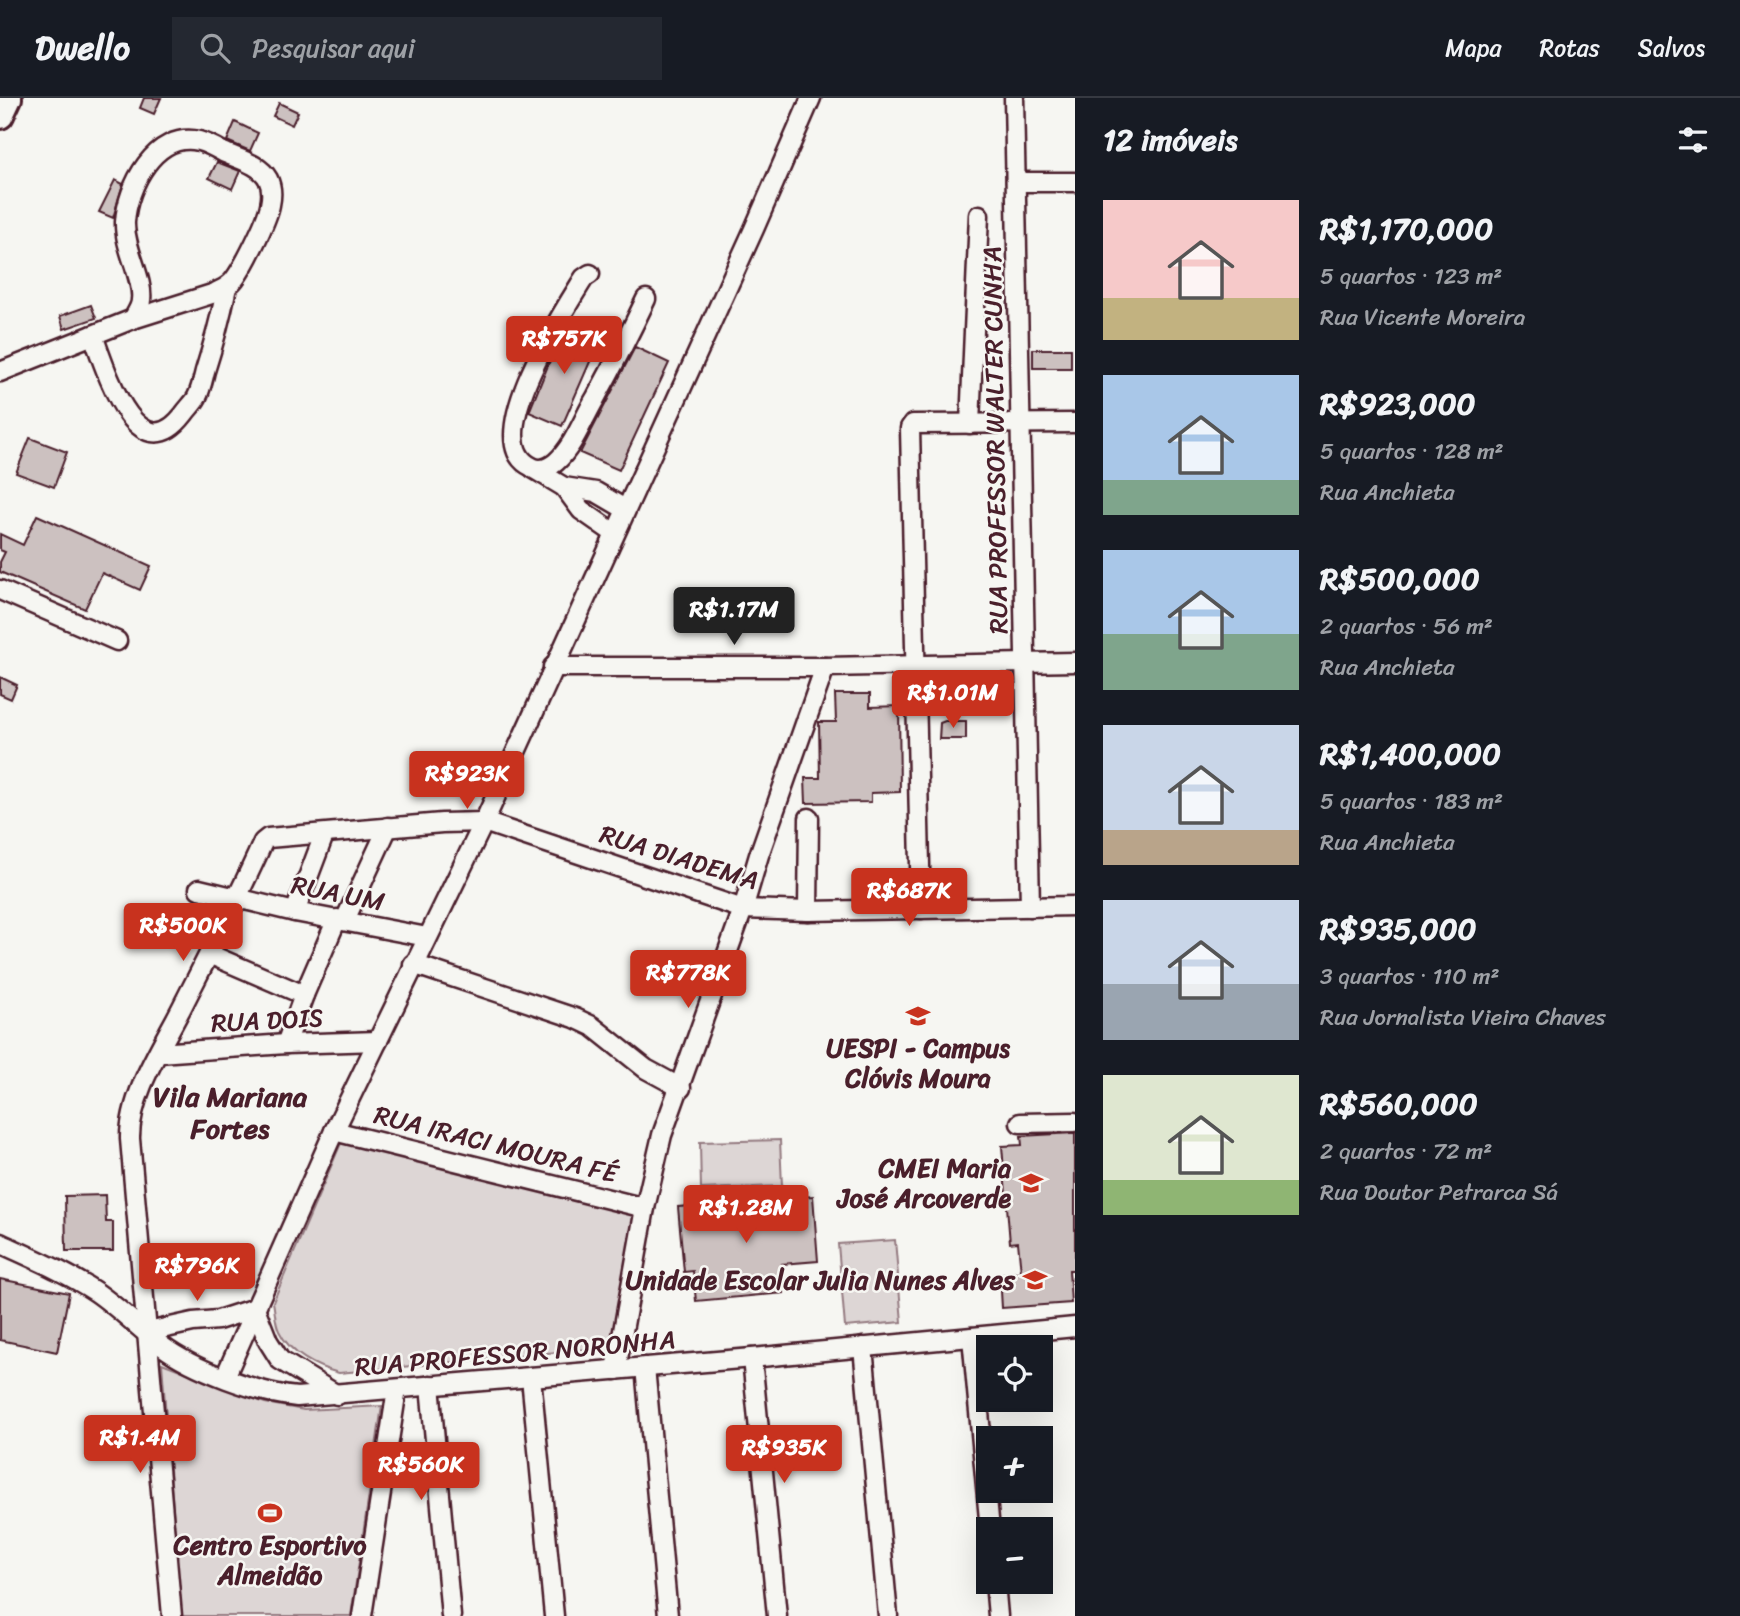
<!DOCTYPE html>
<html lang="pt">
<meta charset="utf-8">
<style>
:root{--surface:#171b24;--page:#242831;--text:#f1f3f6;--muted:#9ea1a6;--line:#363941;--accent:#c8321e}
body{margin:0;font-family:Sriracha,sans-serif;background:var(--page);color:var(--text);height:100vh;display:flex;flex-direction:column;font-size:26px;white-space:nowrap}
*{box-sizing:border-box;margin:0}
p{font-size:23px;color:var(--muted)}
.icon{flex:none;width:38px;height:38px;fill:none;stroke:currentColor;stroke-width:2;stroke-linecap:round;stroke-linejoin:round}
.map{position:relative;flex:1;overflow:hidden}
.side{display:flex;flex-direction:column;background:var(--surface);width:665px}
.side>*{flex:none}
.controls{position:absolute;left:976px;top:1237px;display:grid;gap:14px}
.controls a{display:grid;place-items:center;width:77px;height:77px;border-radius:0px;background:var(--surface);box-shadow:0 7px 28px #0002;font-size:35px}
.price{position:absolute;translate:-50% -60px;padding:0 16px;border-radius:7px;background:var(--accent);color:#fff;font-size:23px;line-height:46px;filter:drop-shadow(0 2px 4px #0008)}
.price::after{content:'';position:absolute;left:50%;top:42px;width:21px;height:16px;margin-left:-10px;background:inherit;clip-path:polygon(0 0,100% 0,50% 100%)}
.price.active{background:#222;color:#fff}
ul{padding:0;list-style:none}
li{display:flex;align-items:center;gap:21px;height:175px;padding:0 28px}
li span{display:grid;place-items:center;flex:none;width:196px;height:140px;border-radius:0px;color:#555}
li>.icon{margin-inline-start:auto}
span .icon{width:84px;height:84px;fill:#fffc;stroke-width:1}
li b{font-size:30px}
h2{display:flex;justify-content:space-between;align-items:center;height:84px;padding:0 28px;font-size:30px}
header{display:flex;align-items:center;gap:42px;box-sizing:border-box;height:98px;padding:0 35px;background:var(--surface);border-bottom:2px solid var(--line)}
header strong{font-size:33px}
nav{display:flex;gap:38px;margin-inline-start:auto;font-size:24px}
.search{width:490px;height:63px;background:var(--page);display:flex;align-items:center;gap:18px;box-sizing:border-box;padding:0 24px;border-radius:0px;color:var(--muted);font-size:26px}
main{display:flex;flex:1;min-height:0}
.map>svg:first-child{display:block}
</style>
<header>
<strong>Dwello</strong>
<div class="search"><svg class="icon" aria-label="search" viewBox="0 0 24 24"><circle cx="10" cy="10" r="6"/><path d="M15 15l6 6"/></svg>Pesquisar aqui</div>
<nav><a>Mapa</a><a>Rotas</a><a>Salvos</a></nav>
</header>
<main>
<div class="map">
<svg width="1075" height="1518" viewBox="0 0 1075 1518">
<rect width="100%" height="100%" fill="#f6f6f2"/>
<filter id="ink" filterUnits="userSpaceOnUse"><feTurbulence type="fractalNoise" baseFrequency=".0143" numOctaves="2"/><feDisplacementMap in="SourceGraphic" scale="14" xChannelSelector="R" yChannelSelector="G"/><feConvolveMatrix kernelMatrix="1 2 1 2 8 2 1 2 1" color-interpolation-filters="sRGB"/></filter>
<g filter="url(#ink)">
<g fill="#ddd6d5" stroke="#947a80" stroke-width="2">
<path d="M780,1042l2,46 -81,3 -1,-47z"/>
<path d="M341,1045l296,69 -27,135 -271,26c-23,-6 -49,-19 -60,-42 -4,-8 -4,-20 -6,-29z"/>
<path d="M895,1142l7,82 -57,5 -7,-83z"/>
<path d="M162,1265l103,40 39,7 78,-4 -31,210h-170z"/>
</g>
<g fill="#ccc1c0" stroke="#4a1f2b" stroke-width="2">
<path d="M144,0h17l-7,16 -14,-6z"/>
<path d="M279,5l19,9 -6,13 -19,-9z"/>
<path d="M235,24l23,11 -8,18 -23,-10z"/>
<path d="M217,64l23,9 -8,18 -23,-11z"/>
<path d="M115,82l8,4 -10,34 -14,-6z"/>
<path d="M91,207l5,13 -32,11 -4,-13z"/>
<path d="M568,229l31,14 -37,85 -33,-14 22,-54z"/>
<path d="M635,249l34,16 -50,107 -39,-17z"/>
<rect x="1033" y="251" width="38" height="19"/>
<path d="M30,340l37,14 -13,35 -38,-14z"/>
<path d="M37,417l114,51 -11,24 -38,-17 -17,36 -85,-37v-10l5,-10 -5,-2v-16l23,11z"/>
<path d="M0,579l17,8 -6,14 -11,-5z"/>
<path d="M835,596h35v13l29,-1 1,86 -29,1v9l-65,1 -1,-25h15l-1,-56h17z"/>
<path d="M945,623h21v18h-27l1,-16z"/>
<path d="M1075,1035v137h-6l2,33 -69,5 -2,-34 21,-2 -3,-30 -8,1 -8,-97 20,-1 -1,-9z"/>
<path d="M105,1097l1,27h7v29h-47l-1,-55z"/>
<path d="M813,1098l5,65 -36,3 2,29 -88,8 -3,-30 -9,1 -6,-65z"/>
<path d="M0,1181l69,14 -12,59 -57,-12z"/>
</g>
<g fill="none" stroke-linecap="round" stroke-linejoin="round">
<g stroke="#4a1f2b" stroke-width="23">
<g id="minor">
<path d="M1014,0l16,809"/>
<path d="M1016,84h59"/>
<path d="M590,176l-6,4c-19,31 -107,164 -52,189 8,4 17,1 24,-5 18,-16 27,-43 39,-63 18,-33 35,-66 51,-100"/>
<path d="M93,237c12,33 44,140 91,79 4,-6 10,-11 13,-17 4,-8 6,-18 8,-26 9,-28 16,-56 22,-84"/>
<path d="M0,274l133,-53 82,-26c7,-4 13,-6 18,-12 10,-12 34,-60 37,-76 2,-9 2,-18 -2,-26 -8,-15 -30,-20 -45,-27 -7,-4 -16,-9 -24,-11 -44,-10 -72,46 -74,81 -1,27 19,57 16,78 0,7 -5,13 -8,19"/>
<path d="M970,326l9,-209"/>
<path d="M534,371l30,18 17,23 33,23"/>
<path d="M564,389l32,5 29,17"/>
<path d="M0,492l117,51"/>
<path d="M553,569h272l250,-5"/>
<path d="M199,791l96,23 132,25"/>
<path d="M921,811l-11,-481 3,-4 162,-1"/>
<path d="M808,813l1,-93"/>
<path d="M295,814l29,-77"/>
<path d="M345,822l43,-93"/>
<path d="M209,856l95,41"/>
<path d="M413,866l162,54 17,8 54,43 35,19"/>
<path d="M286,946l18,-49 33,-76"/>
<path d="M159,955l127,-9 92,-3"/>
<path d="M1020,1025l55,-1"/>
<path d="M334,1033l311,77"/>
<path d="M0,1145c32,15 66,29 96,49 23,16 44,37 66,54 32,24 96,47 135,51l455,-39 323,-31"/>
<path d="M148,1234l45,-10 25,-2 37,-12 13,33 12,19 57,35"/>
<path d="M972,1239l18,193"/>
<path d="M863,1249l25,269"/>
<path d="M752,1260l25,258"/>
<path d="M645,1269l23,249"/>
<path d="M616,1272l29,-162 17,-73 81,-226 16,-54 66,-188"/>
<path d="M225,1279l109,-246 150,-309 270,-593 57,-131"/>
<path d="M531,1279l23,239"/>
<path d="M430,1287l21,231"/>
<path d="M995,1484l3,34"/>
<path d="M172,1518l-42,-477c-1,-46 35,-97 55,-138 27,-53 54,-105 78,-159l5,-4 174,-15 42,-1 259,87 65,2 267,-5"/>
<path d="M362,1518l35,-227"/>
</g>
</g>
<g stroke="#4a1f2b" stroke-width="32">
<path id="highway" d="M0,17l8,-17"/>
</g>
<use href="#minor" stroke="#f6f6f2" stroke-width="18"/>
<use href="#highway" stroke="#f6f6f2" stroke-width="26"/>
</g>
</g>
<defs>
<g id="university-bare" transform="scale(1.89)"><path d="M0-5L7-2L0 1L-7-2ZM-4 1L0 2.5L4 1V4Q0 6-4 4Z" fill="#c8321e" stroke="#f6f6f2" stroke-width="2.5" paint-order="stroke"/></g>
<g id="school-bare" transform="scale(1.89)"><path d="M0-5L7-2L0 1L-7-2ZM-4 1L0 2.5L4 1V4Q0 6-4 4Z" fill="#c8321e" stroke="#f6f6f2" stroke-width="2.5" paint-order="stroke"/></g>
<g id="stadium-bare" transform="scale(1.89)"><path d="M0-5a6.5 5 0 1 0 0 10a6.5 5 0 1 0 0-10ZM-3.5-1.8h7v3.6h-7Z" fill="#c8321e" stroke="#f6f6f2" stroke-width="2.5" paint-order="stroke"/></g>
</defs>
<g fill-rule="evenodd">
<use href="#university-bare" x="918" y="918"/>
<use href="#school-bare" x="1031" y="1085"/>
<use href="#school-bare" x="1035" y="1182"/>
<use href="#stadium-bare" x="270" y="1415"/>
</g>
<g text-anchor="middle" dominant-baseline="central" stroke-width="5" stroke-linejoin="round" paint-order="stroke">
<g font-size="26" fill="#4a1f2b" stroke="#f6f6f2">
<text transform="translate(995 342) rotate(-91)">RUA PROFESSOR WALTER CUNHA</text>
<text transform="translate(679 759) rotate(17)">RUA DIADEMA</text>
<text transform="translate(338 795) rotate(11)">RUA UM</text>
<text transform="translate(267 922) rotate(-3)">RUA DOIS</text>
<text transform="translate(496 1046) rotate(14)">RUA IRACI MOURA FÉ</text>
<text transform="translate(515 1255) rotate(-5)">RUA PROFESSOR NORONHA</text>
</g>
<g font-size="26" font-weight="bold" fill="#4a1f2b" stroke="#f6f6f2">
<text x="918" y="950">UESPI - Campus<tspan x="918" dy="30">Clóvis Moura</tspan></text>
<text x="1011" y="1070" text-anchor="end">CMEI Maria<tspan x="1011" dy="30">José Arcoverde</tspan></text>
<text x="1015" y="1182" text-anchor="end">Unidade Escolar Julia Nunes Alves</text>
<text x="270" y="1447">Centro Esportivo<tspan x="270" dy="30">Almeidão</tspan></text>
</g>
<g font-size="28" font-weight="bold" fill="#4a1f2b" stroke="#f6f6f2">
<text x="230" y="998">Vila Mariana<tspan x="230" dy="32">Fortes</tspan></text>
</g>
</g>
</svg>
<div class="controls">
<a><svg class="icon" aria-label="locate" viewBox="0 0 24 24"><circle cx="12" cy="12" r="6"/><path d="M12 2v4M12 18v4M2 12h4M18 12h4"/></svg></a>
<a>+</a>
<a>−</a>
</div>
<b class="price" style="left:564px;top:278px">R$757K</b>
<b class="price active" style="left:734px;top:549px">R$1.17M</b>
<b class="price" style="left:953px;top:632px">R$1.01M</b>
<b class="price" style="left:467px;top:713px">R$923K</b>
<b class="price" style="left:909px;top:830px">R$687K</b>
<b class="price" style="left:183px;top:865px">R$500K</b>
<b class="price" style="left:688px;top:912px">R$778K</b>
<b class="price" style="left:746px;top:1147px">R$1.28M</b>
<b class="price" style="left:197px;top:1205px">R$796K</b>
<b class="price" style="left:140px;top:1377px">R$1.4M</b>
<b class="price" style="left:784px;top:1387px">R$935K</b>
<b class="price" style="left:421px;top:1404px">R$560K</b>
</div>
<section class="side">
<h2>12 imóveis<svg class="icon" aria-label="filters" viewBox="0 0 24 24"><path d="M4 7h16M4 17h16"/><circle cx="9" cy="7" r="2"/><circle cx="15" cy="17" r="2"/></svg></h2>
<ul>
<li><span style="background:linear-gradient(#f6c9c9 70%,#c2b280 0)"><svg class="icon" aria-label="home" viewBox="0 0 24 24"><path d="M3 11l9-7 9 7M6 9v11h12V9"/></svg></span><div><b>R$1,170,000</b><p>5 quartos · 123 m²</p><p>Rua Vicente Moreira</p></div></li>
<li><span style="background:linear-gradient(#a9c7e8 75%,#7fa58c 0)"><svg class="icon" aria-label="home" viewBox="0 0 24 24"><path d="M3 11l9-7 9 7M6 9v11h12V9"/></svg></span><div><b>R$923,000</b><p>5 quartos · 128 m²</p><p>Rua Anchieta</p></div></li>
<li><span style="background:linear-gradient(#a9c7e8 60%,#7fa58c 0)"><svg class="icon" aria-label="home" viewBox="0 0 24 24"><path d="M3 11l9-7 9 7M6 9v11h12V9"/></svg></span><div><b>R$500,000</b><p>2 quartos · 56 m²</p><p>Rua Anchieta</p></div></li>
<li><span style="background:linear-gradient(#c9d6e8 75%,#b9a48a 0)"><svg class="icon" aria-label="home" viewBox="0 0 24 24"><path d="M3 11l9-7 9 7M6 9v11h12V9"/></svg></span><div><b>R$1,400,000</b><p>5 quartos · 183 m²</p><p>Rua Anchieta</p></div></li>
<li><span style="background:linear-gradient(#c9d6e8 60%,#9aa5b1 0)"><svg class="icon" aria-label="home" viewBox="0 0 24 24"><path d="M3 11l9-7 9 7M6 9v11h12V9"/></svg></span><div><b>R$935,000</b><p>3 quartos · 110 m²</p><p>Rua Jornalista Vieira Chaves</p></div></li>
<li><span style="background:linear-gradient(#dfe7d0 75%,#8fb573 0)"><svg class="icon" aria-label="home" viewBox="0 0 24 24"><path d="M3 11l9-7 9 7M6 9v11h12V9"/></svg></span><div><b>R$560,000</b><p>2 quartos · 72 m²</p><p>Rua Doutor Petrarca Sá</p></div></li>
</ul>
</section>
</main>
